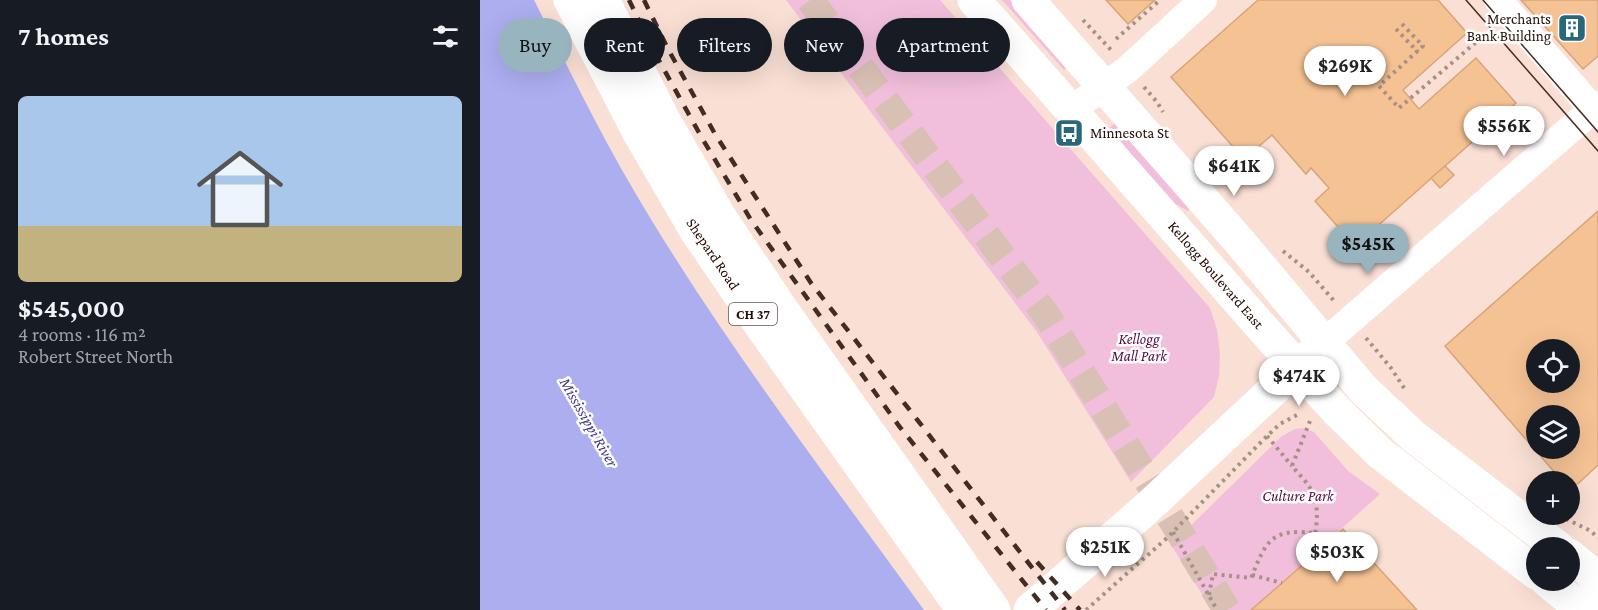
<!DOCTYPE html>
<meta charset="utf-8">
<style>
:root{--surface:#171b24;--page:#242831;--text:#f1f3f6;--muted:#9ea1a6;--line:#363941;--accent:#97b4bf}
body{margin:0;font-family:"Crimson Pro",serif;background:var(--page);color:var(--text);height:100vh;display:flex;flex-direction:column;font-size:22px;white-space:nowrap}
*{box-sizing:border-box;margin:0}
p{font-size:20px;color:var(--muted)}
.icon{flex:none;width:33px;height:33px;fill:none;stroke:currentColor;stroke-width:2;stroke-linecap:round;stroke-linejoin:round}
.map{position:relative;flex:1;overflow:hidden}
.side{display:flex;flex-direction:column;background:var(--surface);width:480px}
.side>*{flex:none}
.hud{position:absolute;left:18px;top:18px;width:570px;height:54px;display:flex;gap:12px}
.controls{position:absolute;left:1046px;top:339px;display:grid;gap:12px}
.controls a{display:grid;place-items:center;width:54px;height:54px;border-radius:50%;background:var(--surface);box-shadow:0 6px 24px #0002;font-size:30px}
.price{position:absolute;translate:-50% -51px;padding:0 14px;border-radius:21px;background:#fff;color:#222;font-size:20px;line-height:39px;filter:drop-shadow(0 2px 3px #0008)}
.price::after{content:'';position:absolute;left:50%;top:36px;width:18px;height:14px;margin-left:-9px;background:inherit;clip-path:polygon(0 0,100% 0,50% 100%)}
.price.current{background:var(--accent);color:#111}
ul{padding:0;list-style:none}
li{display:grid;align-content:center;gap:12px;height:318px;padding:0 18px}
li+li{border-top:2px solid var(--line)}
li span{display:grid;place-items:center;height:186px;border-radius:9px;color:#555}
li>.icon{margin-inline-start:auto}
span .icon{width:108px;height:108px;fill:#fffc;stroke-width:1}
li b{font-size:26px}
h2{display:flex;justify-content:space-between;align-items:center;height:72px;padding:0 18px;font-size:26px}
.pill{padding:0 21px;border-radius:27px;background:var(--surface);box-shadow:0 6px 24px #0002;font-size:21px;line-height:54px}
.pill.current{background:var(--accent);color:#111}
main{display:flex;flex:1;min-height:0}
.map>svg:first-child{display:block}
</style>
<main>
<section class="side">
<h2>7 homes<svg class="icon" aria-label="filters" viewBox="0 0 24 24"><path d="M4 7h16M4 17h16"/><circle cx="9" cy="7" r="2"/><circle cx="15" cy="17" r="2"/></svg></h2>
<ul>
<li><span style="background:linear-gradient(#a9c7e8 70%,#c2b280 0)"><svg class="icon" aria-label="home" viewBox="0 0 24 24"><path d="M3 11l9-7 9 7M6 9v11h12V9"/></svg></span><div><b>$545,000</b><p>4 rooms · 116 m²</p><p>Robert Street North</p></div></li>
</ul>
</section>
<div class="map">
<svg width="1118" height="610" viewBox="0 0 1118 610">
<rect width="100%" height="100%" fill="#f9dfd4"/>
<g fill="#f1bfdb">
<path d="M306,0h154l270,308 7,22 3,25 -1,21 -5,21 -83,85 -94,-150z"/>
<path d="M522,0h8l58,66 -4,4z"/>
<path d="M636,122l76,84 -4,5 -25,-14 -58,-65z"/>
<path d="M823,428l11,4 34,39 32,23 -129,116h-39l-41,-65 111,-109 13,-7z"/>
</g>
<path fill="#adaef0" d="M0,0h54c32,63 63,128 99,189 86,147 191,283 291,421h-444z"/>
<g fill="#f5c294" stroke="#d6a578" stroke-width="1.5" fill-rule="evenodd">
<path d="M626,0h49l-27,24z"/>
<path d="M778,0h180l29,33 -64,57 16,19 57,-51 40,45 -161,143 -40,-45 14,-13 -18,-20 -5,6 -34,-39 -28,24 -73,-82z"/>
<path d="M1041,0h77v56l-15,13z"/>
<path d="M965,166l9,9 -14,13 -9,-10z"/>
<path d="M1118,211v254l-27,25 -2,-8h-6l-118,-136zM1056,350h33v32h-33zM1056,416h33v32h-33z"/>
<path d="M863,529l74,81h-166l31,-27z"/>
</g>
<g fill="none" stroke-linecap="round" stroke-linejoin="round">
<path stroke="#d9c0b5" stroke-width="28" stroke-dasharray="28 14" stroke-linecap="butt" d="M330,0l237,316 180,294"/>
<g stroke="#a99086" stroke-width="4" stroke-dasharray="3 4.5" stroke-linecap="butt">
<path d="M603,20l30,32"/>
<path d="M922,24l21,22 -44,40 20,22 82,-70"/>
<path d="M916,29l22,23"/>
<path d="M636,39l44,-39"/>
<path d="M664,87l13,15 6,10"/>
<path d="M803,251l26,21 26,30"/>
<path d="M886,338l25,30 15,23"/>
<path d="M830,421l-18,45c6,8 16,16 20,26 10,21 2,44 -1,65"/>
<path d="M787,436l25,30"/>
<path d="M1086,519l25,12 7,7"/>
<path d="M693,532l44,78"/>
<path d="M772,575l30,8"/>
<path d="M729,595l4,-21 38,4c15,-36 19,-50 63,-45"/>
<path d="M606,610l82,-73 99,-101 13,-12 17,-9"/>
</g>
<g stroke="#fff" stroke-width="28">
<path d="M1018,0l100,115"/>
<path d="M591,110l57,-41 75,-69"/>
<path d="M845,342l273,-237"/>
</g>
<g stroke="#fff" stroke-width="33">
<path d="M494,0l291,331 72,80 43,42 156,120"/>
<path d="M548,0l211,241 124,148 50,47 146,112"/>
<path d="M1089,555l21,17 8,12"/>
<path d="M1066,580l28,23 24,2"/>
<path d="M550,610l117,-102 166,-155"/>
</g>
<g stroke="#fff" stroke-width="33">
<path d="M90,0l69,133 57,98 65,95 202,284"/>
<path d="M123,0l61,120 56,97 61,91 213,302"/>
</g>
<g stroke="#432c23" stroke-width="1.5">
<path d="M986,0l132,151"/>
<path d="M1003,0l115,132"/>
</g>
<g stroke="#432c23" stroke-width="4.5" stroke-dasharray="10 10" stroke-linecap="butt">
<path d="M149,0l28,57 45,81 49,82 148,206 147,184"/>
<path d="M164,0l24,49 47,85 96,149 254,327"/>
<path d="M557,562l43,48"/>
</g>
</g>
<defs>
<g id="building-square" transform="scale(1.5)"><rect x="-9" y="-9" width="18" height="18" rx="4" fill="#28677c" stroke="#fff"/><path d="M-4-6H4V6H1V3H-1V6H-4ZM-2.5-4.3h1.7v1.8h-1.7ZM.8-4.3h1.7v1.8H.8ZM-2.5-1h1.7V.8h-1.7ZM.8-1h1.7V.8H.8Z" fill="#fff"/></g>
<g id="bus-square" transform="scale(1.5)"><rect x="-9" y="-9" width="18" height="18" rx="4" fill="#28677c" stroke="#fff"/><path d="M-5-6H5V4H4V6H2V4H-2V6H-4V4H-5ZM-3.5-4V0h7V-4ZM-3.5 1.2v1.5H-2V1.2ZM2 1.2v1.5H3.5V1.2Z" fill="#fff"/></g>
</defs>
<g fill-rule="evenodd">
<use href="#building-square" x="1092" y="28"/>
<use href="#bus-square" x="589" y="133"/>
</g>
<g text-anchor="middle" dominant-baseline="central" stroke-width="5" stroke-linejoin="round" paint-order="stroke">
<rect fill="#fff" stroke="#665650" stroke-width="1.5" x="249" y="303" width="48" height="22" rx="4.5"/>
<g font-size="14" font-weight="bold" fill="#240d05">
<text x="273" y="314">CH 37</text>
</g>
<g font-size="15" fill="#240d05" stroke="#fff" text-anchor="end">
<text x="1071" y="19">Merchants<tspan x="1071" dy="17">Bank Building</tspan></text>
<text x="610" y="133" text-anchor="start">Minnesota St</text>
</g>
<g font-size="15" fill="#240d05" stroke="#fff">
<text transform="translate(233 254) rotate(56)">Shepard Road</text>
<text transform="translate(736 275) rotate(49)">Kellogg Boulevard East</text>
</g>
<g font-size="15" font-style="italic" fill="#580a42" stroke="#fff">
<text x="659" y="339">Kellogg<tspan x="659" dy="17">Mall Park</tspan></text>
<text x="818" y="496">Culture Park</text>
</g>
<g font-size="16" font-style="italic" fill="#403985" stroke="#fff">
<text transform="translate(109 422) rotate(60)">Mississippi River</text>
</g>
</g>
</svg>
<div class="controls">
<a><svg class="icon" aria-label="locate" viewBox="0 0 24 24"><circle cx="12" cy="12" r="6"/><path d="M12 2v4M12 18v4M2 12h4M18 12h4"/></svg></a>
<a><svg class="icon" aria-label="layers" viewBox="0 0 24 24"><path d="M12 4l9 5-9 5-9-5zM3 14l9 5 9-5"/></svg></a>
<a>+</a>
<a>−</a>
</div>
<b class="price" style="left:865px;top:97px">$269K</b>
<b class="price" style="left:1024px;top:157px">$556K</b>
<b class="price" style="left:754px;top:197px">$641K</b>
<b class="price current" style="left:888px;top:275px">$545K</b>
<b class="price" style="left:819px;top:407px">$474K</b>
<b class="price" style="left:625px;top:578px">$251K</b>
<b class="price" style="left:857px;top:583px">$503K</b>
<div class="hud">
<a class="pill current">Buy</a>
<a class="pill">Rent</a>
<a class="pill">Filters</a>
<a class="pill">New</a>
<a class="pill">Apartment</a>
</div>
</div>
</main>
